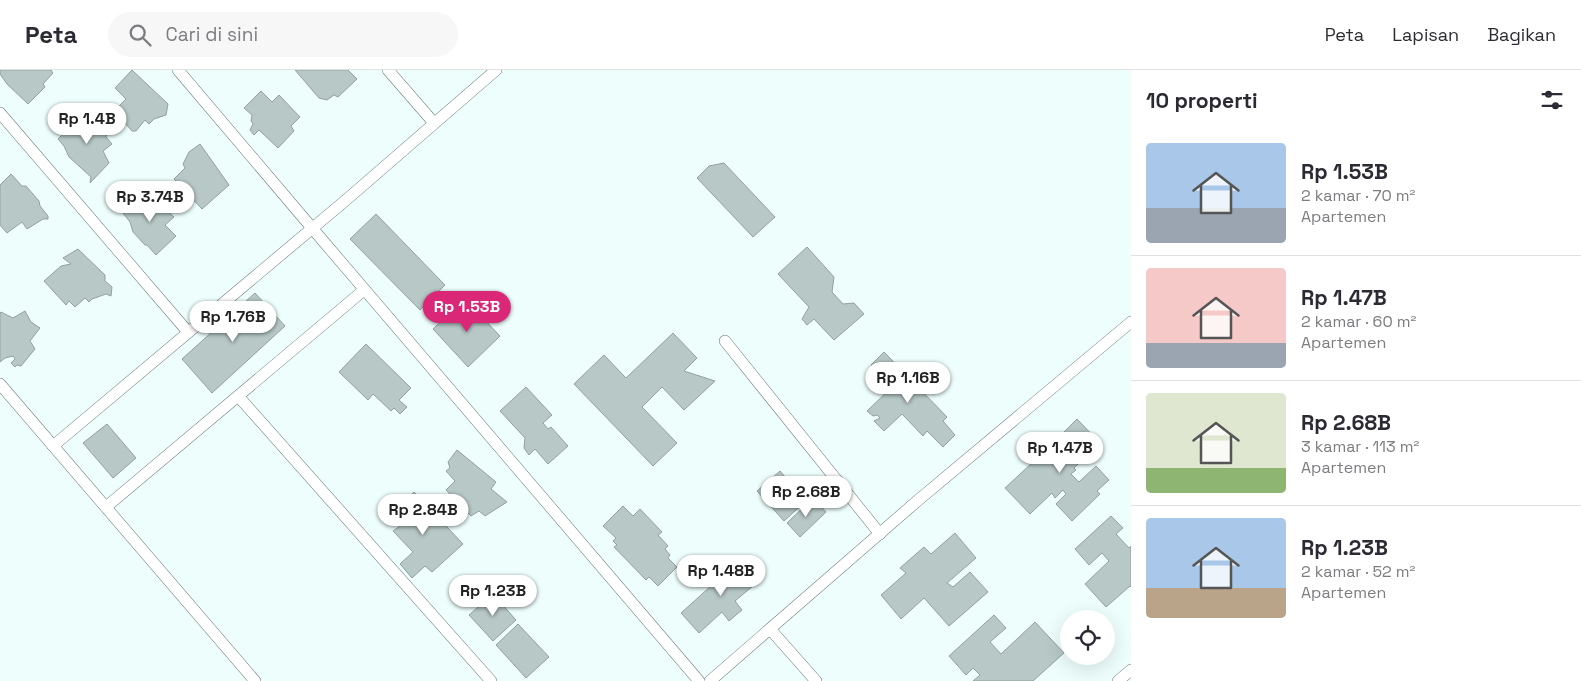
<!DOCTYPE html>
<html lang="id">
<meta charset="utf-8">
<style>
:root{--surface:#fff;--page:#f7f7f7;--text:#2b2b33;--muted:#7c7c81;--line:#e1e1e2;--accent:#db2777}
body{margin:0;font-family:"Space Grotesk",sans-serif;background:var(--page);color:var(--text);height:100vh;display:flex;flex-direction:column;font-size:19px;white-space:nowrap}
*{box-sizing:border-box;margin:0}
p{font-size:16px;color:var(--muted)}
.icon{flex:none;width:28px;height:28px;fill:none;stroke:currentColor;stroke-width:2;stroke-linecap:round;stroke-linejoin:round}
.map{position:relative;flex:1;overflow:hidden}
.drawer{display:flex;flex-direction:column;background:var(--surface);width:450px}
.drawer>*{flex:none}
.fabs{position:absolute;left:1060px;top:540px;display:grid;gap:10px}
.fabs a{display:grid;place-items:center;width:55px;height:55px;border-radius:50%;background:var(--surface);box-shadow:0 5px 20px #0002;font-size:25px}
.price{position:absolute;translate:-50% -42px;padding:0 11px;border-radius:18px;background:#fff;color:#222;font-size:16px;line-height:32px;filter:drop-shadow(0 1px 2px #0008)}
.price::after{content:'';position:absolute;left:50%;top:30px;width:15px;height:11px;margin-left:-8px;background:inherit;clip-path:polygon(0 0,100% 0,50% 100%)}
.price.selected{background:var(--accent);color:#fff}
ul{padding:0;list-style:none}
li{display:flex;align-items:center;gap:15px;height:125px;padding:0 15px}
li+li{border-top:1px solid var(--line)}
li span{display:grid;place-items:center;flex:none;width:140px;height:100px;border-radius:5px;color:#555}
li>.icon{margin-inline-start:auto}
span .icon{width:60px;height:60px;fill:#fffc;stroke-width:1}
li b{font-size:21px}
h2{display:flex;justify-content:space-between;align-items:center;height:60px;padding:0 15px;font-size:21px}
header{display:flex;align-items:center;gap:30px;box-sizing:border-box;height:70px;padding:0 25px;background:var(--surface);border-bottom:1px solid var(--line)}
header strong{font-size:24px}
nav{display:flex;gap:28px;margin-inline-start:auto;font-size:18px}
.search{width:350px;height:45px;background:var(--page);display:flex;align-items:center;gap:12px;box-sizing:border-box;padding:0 18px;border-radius:28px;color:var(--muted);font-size:19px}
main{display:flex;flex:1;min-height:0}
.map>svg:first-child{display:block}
</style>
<header>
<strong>Peta</strong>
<div class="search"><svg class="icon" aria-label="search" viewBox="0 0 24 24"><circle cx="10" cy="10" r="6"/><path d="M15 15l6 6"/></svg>Cari di sini</div>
<nav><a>Peta</a><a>Lapisan</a><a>Bagikan</a></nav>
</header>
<main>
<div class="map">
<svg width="1131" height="611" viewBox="0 0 1131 611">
<rect width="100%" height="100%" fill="#edfefc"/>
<g fill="#b7c8c6" stroke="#91a1a0">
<path d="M0,0h51l2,3 -10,11 2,3 -17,17 -21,-20 -7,-10z"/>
<path d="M132,0l36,34 -2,11 -12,4 -5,5 -4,-4 -9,11h-4l-18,-20 12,-12 -11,-11z"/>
<path d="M295,0h53l9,9 -19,18 -4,-2 -7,5 -8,-2z"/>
<path d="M261,21l11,11 7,-7 21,22 -9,9 3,5 -16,17 -19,-18 -5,5 -4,-5 3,-6 -2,-3 1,-6 -8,-7z"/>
<path d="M93,41l14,22 -1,4 6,7 -9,7 6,12 -19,20 1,-6 -22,-20 -5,-11 -6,-7 9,-9 9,-3 2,-6z"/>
<path d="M200,74l29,41 -27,24 -28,-30 11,-11 -2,-4 6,-12z"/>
<path d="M724,93l51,54 -22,20 -56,-59 12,-12z"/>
<path d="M11,104l11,12h4l13,15 1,5 8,10v3h-5l-16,10 -5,-7 -15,11 -7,-8v-40z"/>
<path d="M148,122l15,19h4l7,6 -9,8 11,11 -20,19 -9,-10h-2l-12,-13 -3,-10 -7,-9z"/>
<path d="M376,144l69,71 -25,25 -70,-71z"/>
<path d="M807,177l27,30 -2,15 11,12 11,-1 10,11 -30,26 -20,-21 -7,6 -5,-6 7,-12 -31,-33z"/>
<path d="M78,179l27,26v6l7,6 -1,9 -5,-2 -14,5 -3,3 -4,-4 -10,9 -6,-6 -3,4 -22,-24 17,-15 10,-2 -8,-6z"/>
<path d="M255,223l30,33 -73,67 -30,-34z"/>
<path d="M465,229l35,37 -32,31 -35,-38z"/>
<path d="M25,241l6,11 9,6 -10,13 5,8 -14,17 -4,-1 -2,2 -4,-4 4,-4 -2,-3 -8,2 -5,4v-49l1,-1 12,6z"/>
<path d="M673,263l24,25 -13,13 31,10 -31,29 -22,-23 -20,20 35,36 -24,23 -79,-82 30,-29 22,23z"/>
<path d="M366,274l45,44 -12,12 8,7 -7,7 -6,-6 -3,3 -18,-17 -5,6 -29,-28z"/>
<path d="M884,282l63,65 -4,4 12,14 -12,12 -16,-16 -4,5 -21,-22 -18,17 -10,-10 6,-3 -3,-3 -4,1 -6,-5 25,-24 -21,-22z"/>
<path d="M526,317l26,28 -9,8 5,6 3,-2 17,19 -20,18 -13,-15 -6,6 -5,-7 1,-10 -25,-27z"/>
<path d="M1077,349l23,24 -26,25 2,2 -5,4 8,8 17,-16 13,14 -12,11 3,3 -28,27 -16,-17 10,-10 -3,-4 -8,8 -3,-5 -22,21 -25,-26 27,-25 -3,-3 19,-18 4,2z"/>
<path d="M107,354l29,34 -23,20 -30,-35z"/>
<path d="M457,380l39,32 -5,7 16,13 -22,14 -6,-5 -8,5 -25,-26 9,-9 -9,-10 4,-3 -2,-6z"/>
<path d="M780,401l26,30 -22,20 -27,-30z"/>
<path d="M414,422l49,52 -31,28 -7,-6 -13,12 -12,-14 13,-12 -20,-21 7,-5 -10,-11z"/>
<path d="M813,428l13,14 -26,25 -13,-14z"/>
<path d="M623,436l10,10 7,-7 22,23 -4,3 10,11 -3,3 5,6 -2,3 9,9 -19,19 -9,-9 -3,3 -32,-33 3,-2 -4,-4 3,-3 -13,-12z"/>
<path d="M1111,446l12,12 -7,6 13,14 2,-2v41l-1,-1 -24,21 -21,-23 24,-23 -7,-8 -13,12 -14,-16z"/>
<path d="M955,463l21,25 -29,25 6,4 17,-15 18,20 -39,34 -25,-28 -23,21 -20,-24 25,-22 -6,-5 24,-21 7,7z"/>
<path d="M741,489l19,21 -25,21 7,9 -13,11 -7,-9 -23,21 -18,-20z"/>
<path d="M493,524l23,26 -23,21 -24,-26z"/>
<path d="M994,545l12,13 -16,14 11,12 34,-32 29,31 -31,28h-60l7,-6 -7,-7 -7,7 -17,-19z"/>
<path d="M518,554l31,33 -23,21 -30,-33z"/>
</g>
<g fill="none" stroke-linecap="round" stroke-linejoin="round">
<g stroke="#697877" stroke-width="12">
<g id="service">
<path d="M178,0l134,158 387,453"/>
<path d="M388,0l46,53"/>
<path d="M0,43l188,219"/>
<path d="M725,271l155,193"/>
<path d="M0,314l255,297"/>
<path d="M238,326l253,285"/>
<path d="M53,376l293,-246 150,-130"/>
<path d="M106,437l258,-217"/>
<path d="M770,559l46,52"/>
<path d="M710,611l206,-179 215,-180"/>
<path d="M1118,611l13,-11"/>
</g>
</g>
<use href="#service" stroke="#fff" stroke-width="11"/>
</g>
</svg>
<div class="fabs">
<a><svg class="icon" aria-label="locate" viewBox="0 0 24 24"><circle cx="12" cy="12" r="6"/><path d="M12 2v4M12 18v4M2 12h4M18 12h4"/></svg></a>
</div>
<b class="price" style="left:87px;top:75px">Rp 1.4B</b>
<b class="price" style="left:150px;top:153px">Rp 3.74B</b>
<b class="price selected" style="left:467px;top:263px">Rp 1.53B</b>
<b class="price" style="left:233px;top:273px">Rp 1.76B</b>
<b class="price" style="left:908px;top:334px">Rp 1.16B</b>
<b class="price" style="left:1060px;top:404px">Rp 1.47B</b>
<b class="price" style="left:806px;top:448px">Rp 2.68B</b>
<b class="price" style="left:423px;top:466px">Rp 2.84B</b>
<b class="price" style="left:721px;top:527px">Rp 1.48B</b>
<b class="price" style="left:493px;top:547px">Rp 1.23B</b>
</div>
<section class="drawer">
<h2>10 properti<svg class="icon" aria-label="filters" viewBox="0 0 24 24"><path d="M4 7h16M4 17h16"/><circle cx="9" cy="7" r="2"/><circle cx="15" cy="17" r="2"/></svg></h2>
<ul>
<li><span style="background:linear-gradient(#a9c7e8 65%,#9aa5b1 0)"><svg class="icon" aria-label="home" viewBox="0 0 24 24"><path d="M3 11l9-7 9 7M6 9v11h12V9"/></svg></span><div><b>Rp 1.53B</b><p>2 kamar · 70 m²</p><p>Apartemen</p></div></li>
<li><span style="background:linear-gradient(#f6c9c9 75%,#9aa5b1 0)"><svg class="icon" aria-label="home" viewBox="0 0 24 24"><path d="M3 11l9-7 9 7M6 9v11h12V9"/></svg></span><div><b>Rp 1.47B</b><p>2 kamar · 60 m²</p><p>Apartemen</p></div></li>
<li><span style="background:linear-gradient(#dfe7d0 75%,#8fb573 0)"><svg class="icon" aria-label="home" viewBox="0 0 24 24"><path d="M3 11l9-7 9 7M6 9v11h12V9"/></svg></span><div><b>Rp 2.68B</b><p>3 kamar · 113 m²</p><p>Apartemen</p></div></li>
<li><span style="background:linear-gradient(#a9c7e8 70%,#b9a48a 0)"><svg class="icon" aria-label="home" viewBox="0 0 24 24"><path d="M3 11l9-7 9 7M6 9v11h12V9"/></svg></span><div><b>Rp 1.23B</b><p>2 kamar · 52 m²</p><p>Apartemen</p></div></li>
</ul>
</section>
</main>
